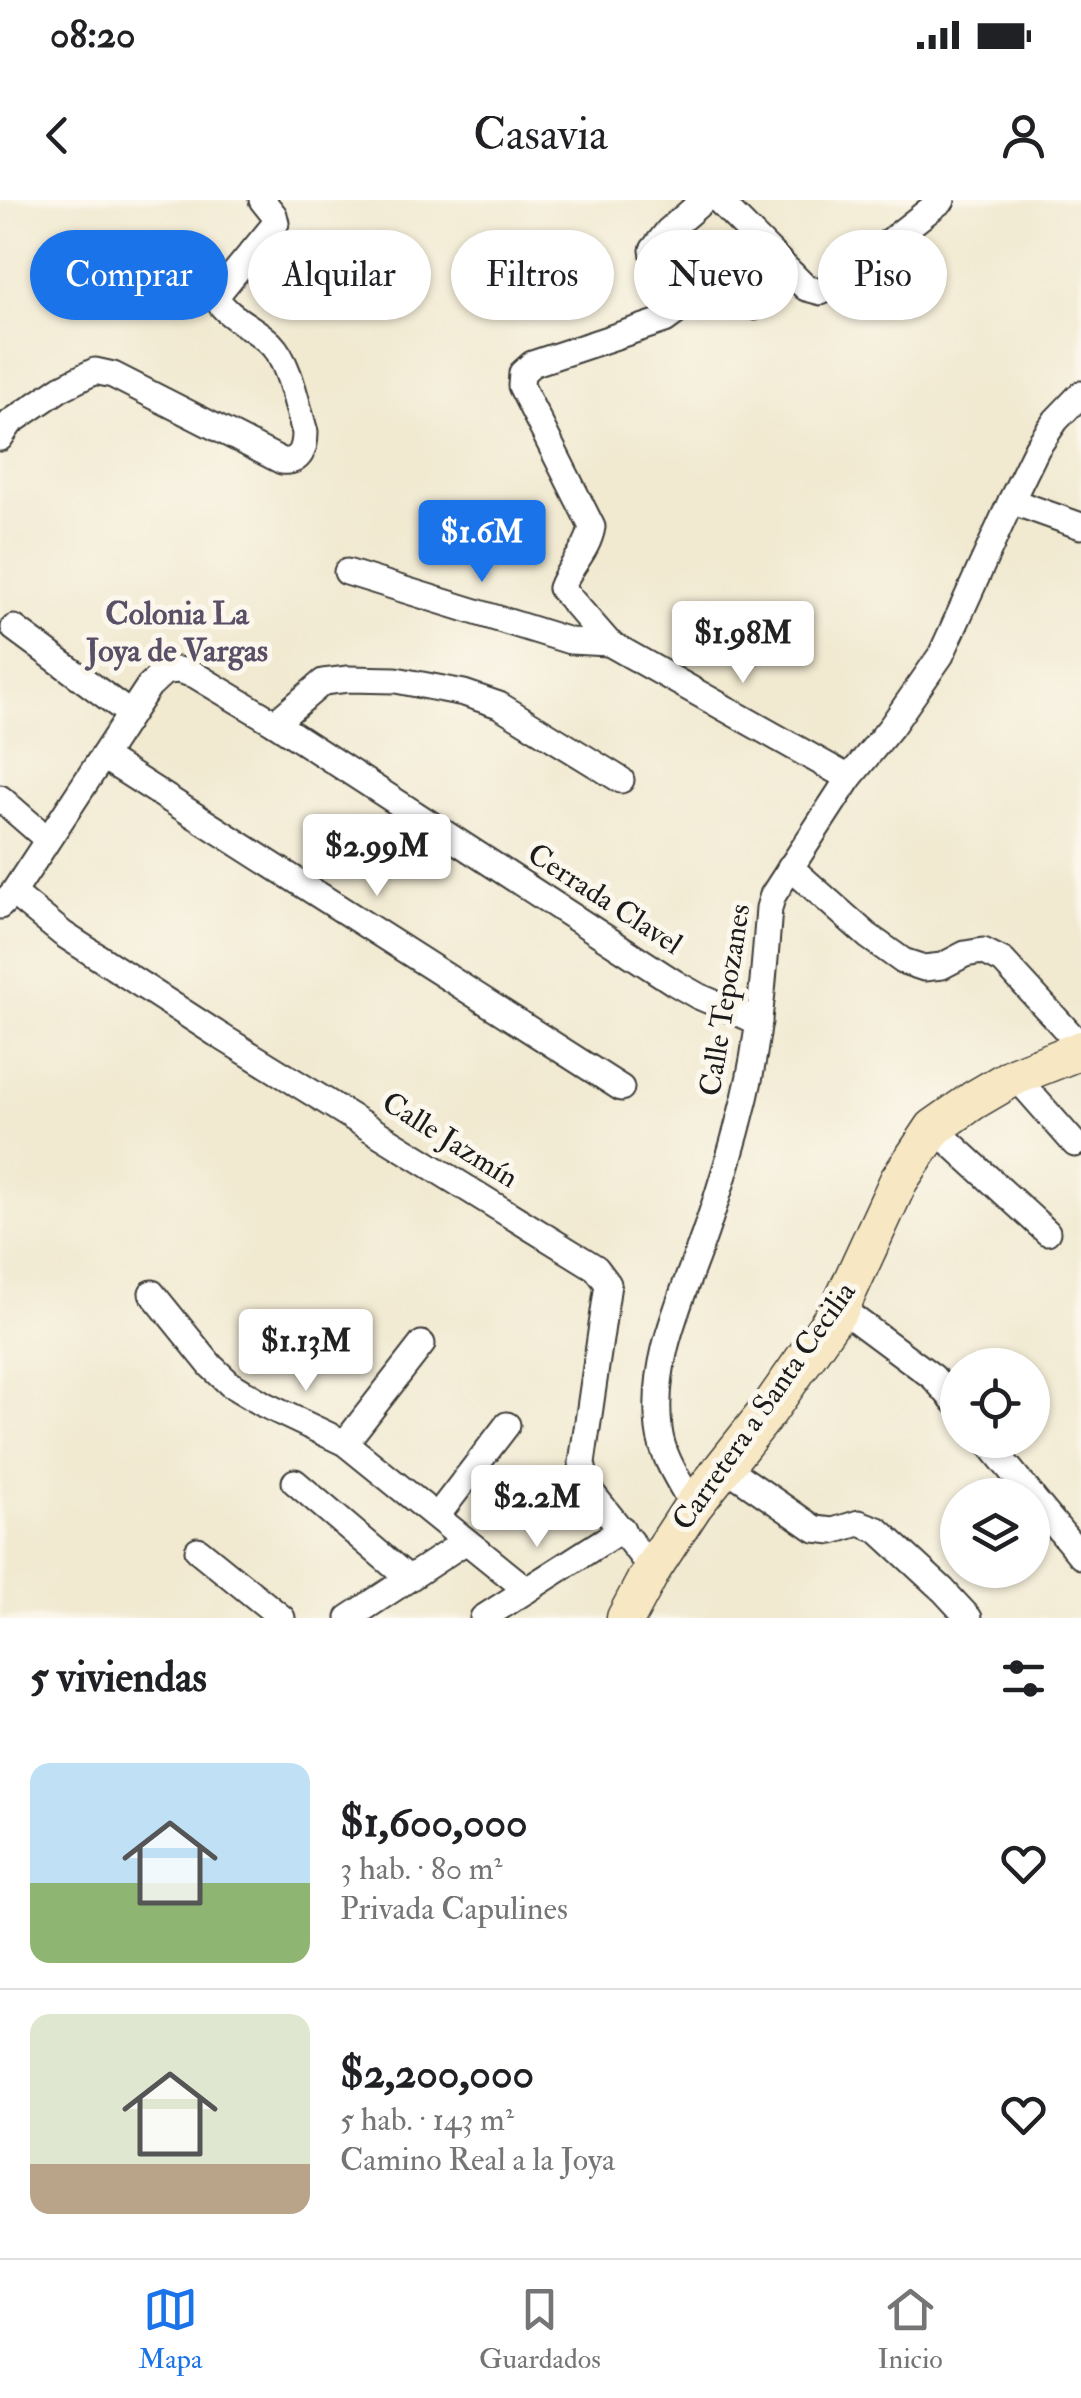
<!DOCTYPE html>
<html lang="es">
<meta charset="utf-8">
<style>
:root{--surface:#fff;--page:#f2f2f2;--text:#202124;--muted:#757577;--line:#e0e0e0;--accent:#1a73e8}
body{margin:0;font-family:"IM FELL Double Pica",serif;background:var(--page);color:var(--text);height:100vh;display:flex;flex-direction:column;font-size:38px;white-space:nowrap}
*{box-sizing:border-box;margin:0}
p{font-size:32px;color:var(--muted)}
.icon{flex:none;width:55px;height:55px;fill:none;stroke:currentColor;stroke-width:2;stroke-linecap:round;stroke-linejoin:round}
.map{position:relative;height:1418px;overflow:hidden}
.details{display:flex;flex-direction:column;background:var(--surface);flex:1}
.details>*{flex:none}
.banner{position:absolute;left:30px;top:30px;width:1022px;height:90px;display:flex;gap:20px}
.buttons{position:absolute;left:940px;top:1148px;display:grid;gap:20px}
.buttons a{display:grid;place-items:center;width:110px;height:110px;border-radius:50%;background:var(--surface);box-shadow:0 2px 8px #0004;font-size:50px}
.price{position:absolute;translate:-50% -85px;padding:0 22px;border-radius:10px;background:#fff;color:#222;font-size:32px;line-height:65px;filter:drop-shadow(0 2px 5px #0008)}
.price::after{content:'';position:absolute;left:50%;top:60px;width:30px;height:22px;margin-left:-15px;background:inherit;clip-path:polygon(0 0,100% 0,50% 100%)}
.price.active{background:var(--accent);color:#fff}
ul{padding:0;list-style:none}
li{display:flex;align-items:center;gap:30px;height:250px;padding:0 30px}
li+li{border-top:2px solid var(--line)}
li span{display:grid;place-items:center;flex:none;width:280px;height:200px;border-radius:20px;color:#555}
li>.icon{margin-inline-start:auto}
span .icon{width:120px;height:120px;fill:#fffc;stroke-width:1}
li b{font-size:42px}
h2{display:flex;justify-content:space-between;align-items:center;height:120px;padding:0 30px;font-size:42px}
.chip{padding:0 35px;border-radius:45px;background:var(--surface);box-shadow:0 2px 8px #0004;font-size:35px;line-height:90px}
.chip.active{background:var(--accent);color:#fff}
.status{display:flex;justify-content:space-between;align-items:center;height:70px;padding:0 50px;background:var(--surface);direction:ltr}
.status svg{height:28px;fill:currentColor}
header{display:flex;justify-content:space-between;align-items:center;height:130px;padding:0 30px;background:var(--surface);font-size:45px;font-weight:600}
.tabs{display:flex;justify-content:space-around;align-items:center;height:140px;border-top:2px solid var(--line);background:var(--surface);font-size:28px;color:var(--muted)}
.tabs a{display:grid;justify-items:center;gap:5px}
.tabs .active{color:var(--accent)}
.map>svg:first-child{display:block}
</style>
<div class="status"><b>08:20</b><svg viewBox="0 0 49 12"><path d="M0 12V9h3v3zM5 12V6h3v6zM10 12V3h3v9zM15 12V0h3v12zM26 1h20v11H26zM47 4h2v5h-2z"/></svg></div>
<header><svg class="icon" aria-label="back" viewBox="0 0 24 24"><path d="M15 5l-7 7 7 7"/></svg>Casavia<svg class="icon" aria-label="person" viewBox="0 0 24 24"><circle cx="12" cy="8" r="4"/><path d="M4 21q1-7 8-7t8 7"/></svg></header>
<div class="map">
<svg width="1081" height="1418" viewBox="0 0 1081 1418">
<rect width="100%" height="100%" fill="#fbf7ec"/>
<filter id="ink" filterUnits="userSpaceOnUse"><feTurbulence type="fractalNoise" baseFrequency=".01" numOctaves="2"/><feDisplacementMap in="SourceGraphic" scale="20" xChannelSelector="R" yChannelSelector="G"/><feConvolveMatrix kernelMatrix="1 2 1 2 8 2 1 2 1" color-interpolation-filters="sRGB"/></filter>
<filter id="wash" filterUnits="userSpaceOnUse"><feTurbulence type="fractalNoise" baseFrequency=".0048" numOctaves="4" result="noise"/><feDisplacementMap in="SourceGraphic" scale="40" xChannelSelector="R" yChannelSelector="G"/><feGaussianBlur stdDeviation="2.25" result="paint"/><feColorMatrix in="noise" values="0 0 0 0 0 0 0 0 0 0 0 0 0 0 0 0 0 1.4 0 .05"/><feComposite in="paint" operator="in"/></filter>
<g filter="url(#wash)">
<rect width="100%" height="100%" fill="#f1e9d0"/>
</g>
<g filter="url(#ink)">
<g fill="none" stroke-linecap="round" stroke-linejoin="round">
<g stroke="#3c3b37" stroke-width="29">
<g id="street">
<path d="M704,0l-36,31 -15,19c2,20 20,31 29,50l-6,12 -11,8 -133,44 -10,9 -1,13 71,141c-4,24 -23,39 -31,61l48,55 240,135"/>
<path d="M718,0l88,88 15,4 15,-8 106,-84"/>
<path d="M755,107l38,-32"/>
<path d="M0,238l11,-16 50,-34 34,-17 18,4 169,86c19,2 23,-13 23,-29 -8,-25 -15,-69 -34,-88 -16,-17 -42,-25 -54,-45l3,-8 56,-68 -2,-8 -12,-15"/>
<path d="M1011,301l70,25"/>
<path d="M347,372l223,69 39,2"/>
<path d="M14,428l116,86"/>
<path d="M275,523l48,-41 25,-3 48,1 68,13 35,12 122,75"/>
<path d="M103,557l518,331"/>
<path d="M0,598l47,41"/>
<path d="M790,667l78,69 35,25 21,7 18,-2 23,-12 18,-3 20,10 78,85"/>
<path d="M13,693l50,41 154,100 379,234 12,16 -26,179 5,24 65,82"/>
<path d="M0,706l13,-13 136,-207 15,-14 14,-2 17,5 80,48 400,260 23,13 61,26"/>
<path d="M1015,876l60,68"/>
<path d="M934,928l113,104"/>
<path d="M152,1093l59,73 19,18 35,21 80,38 182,147"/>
<path d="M840,1108l93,69 25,28"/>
<path d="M986,1240l45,55"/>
<path d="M345,1243l77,-99"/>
<path d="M725,1267l90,62 18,2 26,-8 19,7 65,60 26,28"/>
<path d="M295,1282l113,96"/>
<path d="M1032,1297l49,59"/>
<path d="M693,1306c-13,-24 -31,-49 -34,-77 -8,-73 24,-132 47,-199 15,-43 28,-87 39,-132 15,-62 19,-126 24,-190l4,-13 76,-117 42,-51 50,-72 70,-154 26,-53 19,-28 25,-26"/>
<path d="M437,1316l70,-91"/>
<path d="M198,1350l84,68"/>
<path d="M349,1418l117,-77"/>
<path d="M483,1418l139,-89"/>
</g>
</g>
<g stroke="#3c3b37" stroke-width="41">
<path id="secondary" d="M626,1418l26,-49 41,-63 75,-95 72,-103 59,-128 35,-52 40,-28 41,-24 66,-26"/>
</g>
<use href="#street" stroke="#fff" stroke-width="25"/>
<use href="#secondary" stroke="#f7e8c3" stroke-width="38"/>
</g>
</g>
<g text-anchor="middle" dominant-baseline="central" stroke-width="10" stroke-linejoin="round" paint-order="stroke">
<g font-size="30" fill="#1c1c1c" stroke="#fbf7ec">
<text transform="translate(605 699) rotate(33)">Cerrada Clavel</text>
<text transform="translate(725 800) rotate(-81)">Calle Tepozanes</text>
<text transform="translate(450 940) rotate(32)">Calle Jazmín</text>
<text transform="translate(764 1206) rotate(-55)">Carretera a Santa Cecilia</text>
</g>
<g font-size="32" font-weight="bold" fill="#594f67" stroke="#fbf7ec">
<text x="177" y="414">Colonia La<tspan x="177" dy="37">Joya de Vargas</tspan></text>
</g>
</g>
</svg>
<div class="buttons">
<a><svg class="icon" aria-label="locate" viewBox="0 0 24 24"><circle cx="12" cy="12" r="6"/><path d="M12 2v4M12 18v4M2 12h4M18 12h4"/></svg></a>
<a><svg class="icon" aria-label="layers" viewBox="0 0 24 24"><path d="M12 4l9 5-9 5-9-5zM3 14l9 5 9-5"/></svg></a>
</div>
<b class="price active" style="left:482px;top:385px">$1.6M</b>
<b class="price" style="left:743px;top:486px">$1.98M</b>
<b class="price" style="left:377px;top:699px">$2.99M</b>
<b class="price" style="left:306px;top:1194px">$1.13M</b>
<b class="price" style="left:537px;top:1350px">$2.2M</b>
<div class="banner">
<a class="chip active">Comprar</a>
<a class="chip">Alquilar</a>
<a class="chip">Filtros</a>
<a class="chip">Nuevo</a>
<a class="chip">Piso</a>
</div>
</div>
<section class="details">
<h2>5 viviendas<svg class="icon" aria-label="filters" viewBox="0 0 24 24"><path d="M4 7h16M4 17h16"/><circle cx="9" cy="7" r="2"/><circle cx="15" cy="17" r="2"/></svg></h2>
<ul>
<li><span style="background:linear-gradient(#bfe0f5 60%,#8fb573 0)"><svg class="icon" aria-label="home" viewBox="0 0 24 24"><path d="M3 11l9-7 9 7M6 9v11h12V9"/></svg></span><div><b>$1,600,000</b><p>3 hab. · 80 m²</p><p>Privada Capulines</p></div><svg class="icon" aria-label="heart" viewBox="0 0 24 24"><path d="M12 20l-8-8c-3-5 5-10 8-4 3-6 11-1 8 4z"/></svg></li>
<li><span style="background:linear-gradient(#dfe7d0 75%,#b9a48a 0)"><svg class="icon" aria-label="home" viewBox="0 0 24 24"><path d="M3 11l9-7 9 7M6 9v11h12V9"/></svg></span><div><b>$2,200,000</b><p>5 hab. · 143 m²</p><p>Camino Real a la Joya</p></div><svg class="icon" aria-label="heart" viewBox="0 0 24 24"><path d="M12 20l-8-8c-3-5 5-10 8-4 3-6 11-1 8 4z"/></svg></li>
</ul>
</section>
<nav class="tabs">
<a class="active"><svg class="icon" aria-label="map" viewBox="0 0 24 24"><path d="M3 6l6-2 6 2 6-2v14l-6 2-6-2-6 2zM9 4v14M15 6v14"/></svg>Mapa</a>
<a><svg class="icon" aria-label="saved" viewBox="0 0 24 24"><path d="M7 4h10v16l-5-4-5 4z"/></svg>Guardados</a>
<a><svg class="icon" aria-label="home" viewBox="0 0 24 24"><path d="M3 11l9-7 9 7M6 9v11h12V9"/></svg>Inicio</a>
</nav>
